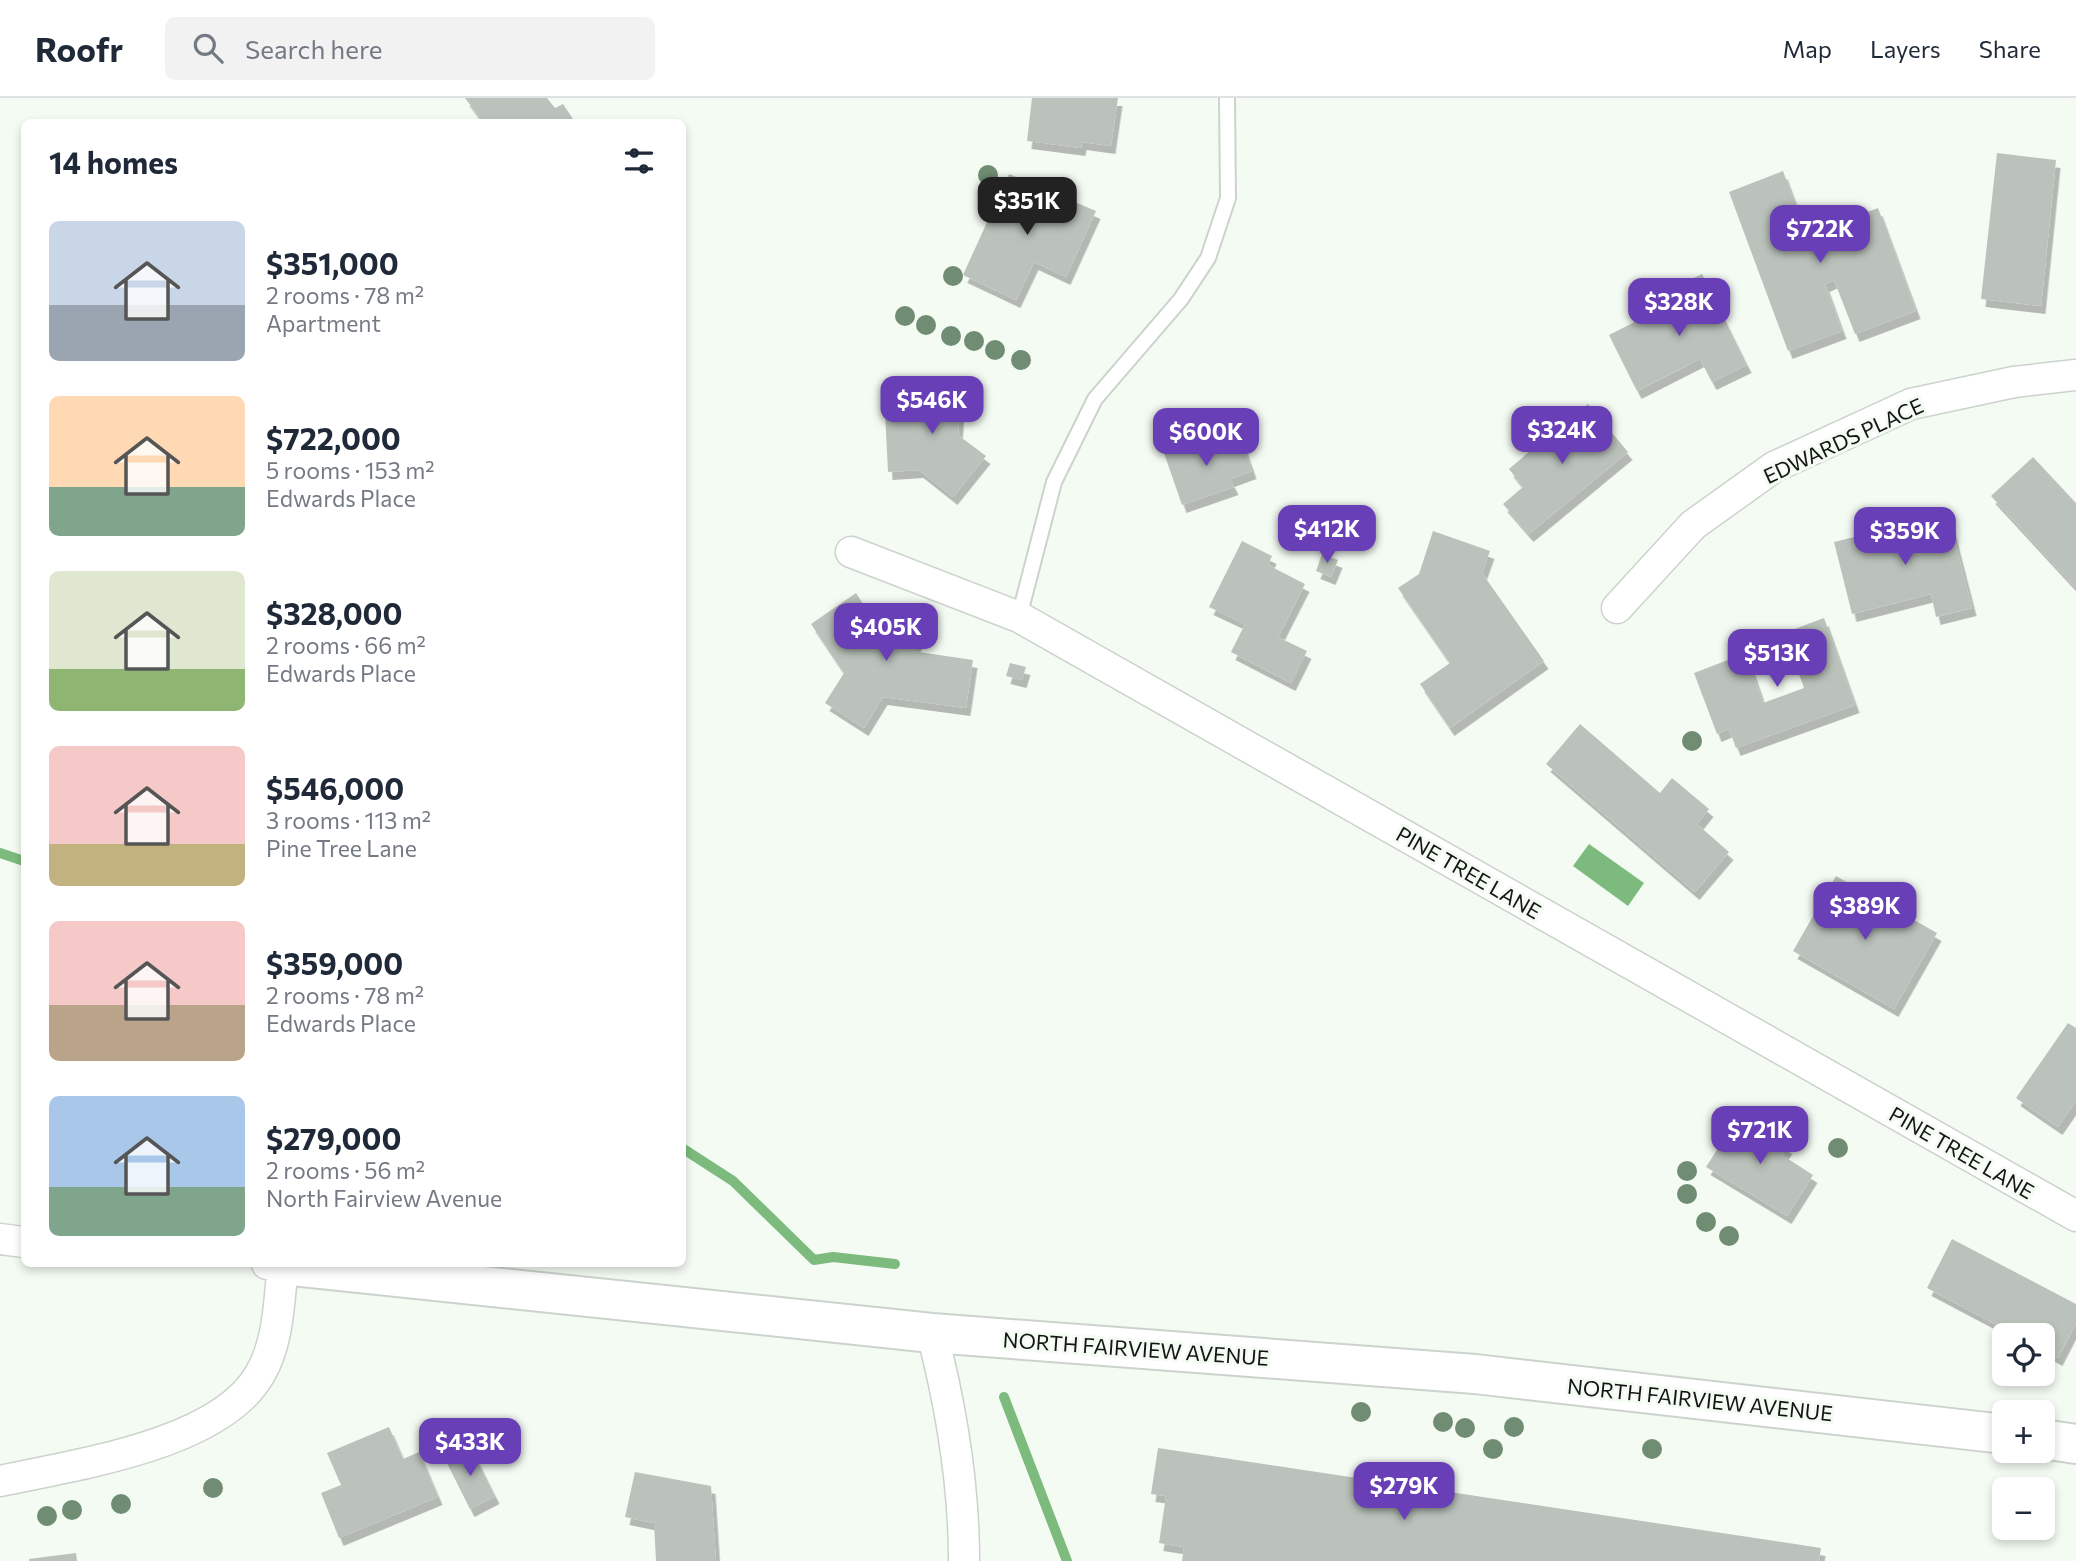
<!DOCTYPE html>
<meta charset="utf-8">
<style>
:root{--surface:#fff;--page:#f2f2f3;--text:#1f2937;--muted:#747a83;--line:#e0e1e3;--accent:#683fb7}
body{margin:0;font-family:Commissioner,sans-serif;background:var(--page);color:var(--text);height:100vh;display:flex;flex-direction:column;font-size:26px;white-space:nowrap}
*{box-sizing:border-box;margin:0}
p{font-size:23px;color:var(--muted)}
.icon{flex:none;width:38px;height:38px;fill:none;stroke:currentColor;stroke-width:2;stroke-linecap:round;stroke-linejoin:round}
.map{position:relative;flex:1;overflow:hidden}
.panel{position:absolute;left:21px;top:21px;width:665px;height:1148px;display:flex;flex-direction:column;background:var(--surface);border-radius:10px;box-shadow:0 4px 10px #0003}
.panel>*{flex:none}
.fabs{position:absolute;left:1992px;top:1225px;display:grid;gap:14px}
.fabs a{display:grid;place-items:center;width:63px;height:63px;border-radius:10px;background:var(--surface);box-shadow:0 4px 10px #0003;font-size:35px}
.price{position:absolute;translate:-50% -60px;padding:0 16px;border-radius:14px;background:var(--accent);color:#fff;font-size:23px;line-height:46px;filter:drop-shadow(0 2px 4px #0008)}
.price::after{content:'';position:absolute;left:50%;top:42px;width:21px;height:16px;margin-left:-10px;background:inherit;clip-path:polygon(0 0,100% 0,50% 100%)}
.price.active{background:#222;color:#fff}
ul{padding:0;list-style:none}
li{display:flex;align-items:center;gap:21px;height:175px;padding:0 28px}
li span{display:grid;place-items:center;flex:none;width:196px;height:140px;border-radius:10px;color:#555}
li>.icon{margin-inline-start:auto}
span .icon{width:84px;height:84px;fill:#fffc;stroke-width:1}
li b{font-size:30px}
h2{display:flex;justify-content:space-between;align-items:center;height:84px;padding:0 28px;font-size:30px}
header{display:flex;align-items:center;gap:42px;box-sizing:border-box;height:98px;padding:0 35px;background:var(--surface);border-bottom:2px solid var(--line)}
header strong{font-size:33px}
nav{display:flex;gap:38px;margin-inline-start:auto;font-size:24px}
.search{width:490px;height:63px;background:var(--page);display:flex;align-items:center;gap:18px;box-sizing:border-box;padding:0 24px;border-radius:10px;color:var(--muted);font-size:26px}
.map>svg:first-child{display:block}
</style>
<header>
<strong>Roofr</strong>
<div class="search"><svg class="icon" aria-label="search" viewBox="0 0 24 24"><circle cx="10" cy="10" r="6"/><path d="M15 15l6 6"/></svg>Search here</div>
<nav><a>Map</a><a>Layers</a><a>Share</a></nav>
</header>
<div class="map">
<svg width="2076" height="1463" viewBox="0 0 2076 1463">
<defs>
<filter id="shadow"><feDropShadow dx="4.5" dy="8" stdDeviation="0" flood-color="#0004"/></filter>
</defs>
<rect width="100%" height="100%" fill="#f4fbf3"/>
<path fill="#7cbb7d" d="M1589,746l55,39 -16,23 -55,-40z"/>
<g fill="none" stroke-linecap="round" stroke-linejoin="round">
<g stroke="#7cbb7d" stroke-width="10">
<path d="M0,755l24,8"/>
<path d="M682,1050l51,33 81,79 19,-3 62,7"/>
<path d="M1004,1299l63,164"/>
</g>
</g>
<g fill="#bbc2bb" filter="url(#shadow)">
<path d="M465,0h82l8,10 8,-4 12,18h-92z"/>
<path d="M1032,0h86l-7,48 -29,-4 -1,6 -54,-7z"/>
<path d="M1997,55l59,7 -15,146 -60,-7z"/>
<path d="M1783,73l25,67 11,-3 -2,-4 61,-23 38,103 -61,23 -21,-54 -9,4 17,47 -54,20 -59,-159z"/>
<path d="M1009,76l87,37 -30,66 -32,-15 -18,38 -53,-25z"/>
<path d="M1702,176l45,91 -35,17 -12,-23 -63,32 -28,-56 63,-32 -6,-12z"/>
<path d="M913,279l49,4 -4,54 28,21 -33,41 -34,-27 -31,2 -3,-60 25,-2z"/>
<path d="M1588,306l40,48 -99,82 -26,-30 20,-17 -14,-18 42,-36 -5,-7 18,-15 6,7z"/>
<path d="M1216,337l5,15 21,-8 10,29 -22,8 4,8 -52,18 -18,-52z"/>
<path d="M2033,359l43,46v85l-85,-92z"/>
<path d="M1948,416l24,94 -36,9 -5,-23 -79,20 -18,-72z"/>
<path d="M1433,433l57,20 -8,22 62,88 -94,67 -30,-44 30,-21 -52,-75 21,-14z"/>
<path d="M1242,443l30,15 -4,9 37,19 -27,53 29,14 -16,32 -60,-31 14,-28 -36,-17z"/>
<path d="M1322,456l16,6 -7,17 -15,-6z"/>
<path d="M856,495l19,29 9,-14 39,24 -11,19 61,9 -7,48 -83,-11 -19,31 -39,-25 19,-30 -33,-49z"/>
<path d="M1824,520l31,87 -119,43 -7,-19 -12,5 -23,-61 52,-20 17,50 41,-15 -20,-55z"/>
<path d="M1010,565l16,4 -4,13 -16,-4z"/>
<path d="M1580,626l80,69 12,-15 37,31 -12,15 32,28 -34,40 -149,-128z"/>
<path d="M1836,778l101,57 -43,76 -101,-58z"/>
<path d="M2068,925l8,5v73l-18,26 -42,-29z"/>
<path d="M1739,1017l49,31 -6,9 31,20 -26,41 -81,-49z"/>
<path d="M1952,1141l124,65v19l-18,35 -16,-9v-14h-26l-89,-47z"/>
<path d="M389,1329l14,32 16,-7 19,45 -99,41 -18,-45 20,-8 -14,-32z"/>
<path d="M470,1348l25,50 -25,13 -25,-50z"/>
<path d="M1158,1350l663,100 -2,13h-637l2,-14 -25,-4 7,-47 -15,-2z"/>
<path d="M635,1374l76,14 5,75h-60l-2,-38 -29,-6z"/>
<path d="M76,1455l1,8h-48v-2z"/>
</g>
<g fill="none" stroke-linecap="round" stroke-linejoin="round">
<g stroke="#ccd3cc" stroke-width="18">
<path id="lane" d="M1019,519l35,-135 41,-83 86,-100 27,-41 20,-60 -1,-100"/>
</g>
<g stroke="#ccd3cc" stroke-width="33">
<g id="street">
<path d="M851,454l168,65 1057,599"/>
<path d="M1617,510l76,-83 81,-58 137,-63 103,-22 62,-7"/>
<path d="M0,1141l24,3"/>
<path d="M932,1235c19,73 32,152 32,228"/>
<path d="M0,1383c74,-16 220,-36 260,-107 19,-32 19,-74 23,-109l-16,-1"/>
</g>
</g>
<g stroke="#ccd3cc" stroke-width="42">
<g id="secondary">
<path d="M283,1167l649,68 543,41 529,60"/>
<path d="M2042,1341l34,5"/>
</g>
</g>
<use href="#lane" stroke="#fff" stroke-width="14"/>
<use href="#street" stroke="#fff" stroke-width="30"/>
<use href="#secondary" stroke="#fff" stroke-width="38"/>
</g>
<g fill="#708d73">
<circle cx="988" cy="77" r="10"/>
<circle cx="953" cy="178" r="10"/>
<circle cx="905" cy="218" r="10"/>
<circle cx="926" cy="227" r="10"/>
<circle cx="951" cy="238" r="10"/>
<circle cx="974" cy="243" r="10"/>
<circle cx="995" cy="252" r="10"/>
<circle cx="1021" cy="262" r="10"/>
<circle cx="1692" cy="643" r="10"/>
<circle cx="1838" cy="1050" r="10"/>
<circle cx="1687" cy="1073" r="10"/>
<circle cx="1687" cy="1096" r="10"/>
<circle cx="1706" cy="1124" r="10"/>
<circle cx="1729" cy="1138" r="10"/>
<circle cx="1361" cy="1314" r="10"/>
<circle cx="1443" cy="1324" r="10"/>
<circle cx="1514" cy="1329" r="10"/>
<circle cx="1465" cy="1330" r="10"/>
<circle cx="1493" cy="1351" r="10"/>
<circle cx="1652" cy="1351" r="10"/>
<circle cx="213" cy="1390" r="10"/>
<circle cx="121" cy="1406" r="10"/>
<circle cx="72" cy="1412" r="10"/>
<circle cx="47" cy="1418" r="10"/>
</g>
<g text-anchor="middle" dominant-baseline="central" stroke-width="6" stroke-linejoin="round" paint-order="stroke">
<g font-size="21" fill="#141614" stroke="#f4fbf3">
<text transform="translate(1843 342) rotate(-25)">EDWARDS PLACE</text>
<text transform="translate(1469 774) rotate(30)">PINE TREE LANE</text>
<text transform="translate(1962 1054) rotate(30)">PINE TREE LANE</text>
<text transform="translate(1136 1250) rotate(4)">NORTH FAIRVIEW AVENUE</text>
<text transform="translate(1700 1301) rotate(6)">NORTH FAIRVIEW AVENUE</text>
</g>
</g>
</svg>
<div class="fabs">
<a><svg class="icon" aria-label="locate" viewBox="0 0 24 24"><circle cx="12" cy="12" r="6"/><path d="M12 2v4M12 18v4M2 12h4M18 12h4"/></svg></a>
<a>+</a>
<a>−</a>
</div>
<b class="price active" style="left:1027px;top:139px">$351K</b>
<b class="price" style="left:1820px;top:167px">$722K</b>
<b class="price" style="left:1679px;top:240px">$328K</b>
<b class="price" style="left:932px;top:338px">$546K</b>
<b class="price" style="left:1562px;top:368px">$324K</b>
<b class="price" style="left:1206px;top:370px">$600K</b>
<b class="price" style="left:1327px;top:467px">$412K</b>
<b class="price" style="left:1905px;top:469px">$359K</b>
<b class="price" style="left:886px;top:565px">$405K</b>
<b class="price" style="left:1777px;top:591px">$513K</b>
<b class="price" style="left:1865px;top:844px">$389K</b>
<b class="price" style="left:1760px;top:1068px">$721K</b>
<b class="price" style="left:470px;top:1380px">$433K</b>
<b class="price" style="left:1404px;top:1424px">$279K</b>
<section class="panel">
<h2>14 homes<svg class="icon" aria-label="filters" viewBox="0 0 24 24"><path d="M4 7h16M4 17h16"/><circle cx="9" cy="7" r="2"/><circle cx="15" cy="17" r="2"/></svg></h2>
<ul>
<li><span style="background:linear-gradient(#c9d6e8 60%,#9aa5b1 0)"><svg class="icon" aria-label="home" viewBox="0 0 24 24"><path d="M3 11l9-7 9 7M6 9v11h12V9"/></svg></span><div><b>$351,000</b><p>2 rooms · 78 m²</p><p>Apartment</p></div></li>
<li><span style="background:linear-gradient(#ffd9b3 65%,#7fa58c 0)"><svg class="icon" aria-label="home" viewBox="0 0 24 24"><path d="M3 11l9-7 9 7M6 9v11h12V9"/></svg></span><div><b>$722,000</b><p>5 rooms · 153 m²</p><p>Edwards Place</p></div></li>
<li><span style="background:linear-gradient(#dfe7d0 70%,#8fb573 0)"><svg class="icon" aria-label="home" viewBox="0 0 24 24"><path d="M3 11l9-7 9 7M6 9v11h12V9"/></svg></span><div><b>$328,000</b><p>2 rooms · 66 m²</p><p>Edwards Place</p></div></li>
<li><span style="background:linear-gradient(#f6c9c9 70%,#c2b280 0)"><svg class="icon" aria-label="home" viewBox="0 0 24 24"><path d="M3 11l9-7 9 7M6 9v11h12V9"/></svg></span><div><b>$546,000</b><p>3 rooms · 113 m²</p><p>Pine Tree Lane</p></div></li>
<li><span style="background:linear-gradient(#f6c9c9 60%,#b9a48a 0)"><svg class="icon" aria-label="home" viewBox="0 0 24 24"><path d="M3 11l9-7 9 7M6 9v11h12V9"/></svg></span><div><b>$359,000</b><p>2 rooms · 78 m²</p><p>Edwards Place</p></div></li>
<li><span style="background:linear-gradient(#a9c7e8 65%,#7fa58c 0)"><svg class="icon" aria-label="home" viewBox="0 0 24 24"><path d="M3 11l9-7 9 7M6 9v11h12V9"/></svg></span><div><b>$279,000</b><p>2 rooms · 56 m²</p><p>North Fairview Avenue</p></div></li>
</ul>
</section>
</div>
